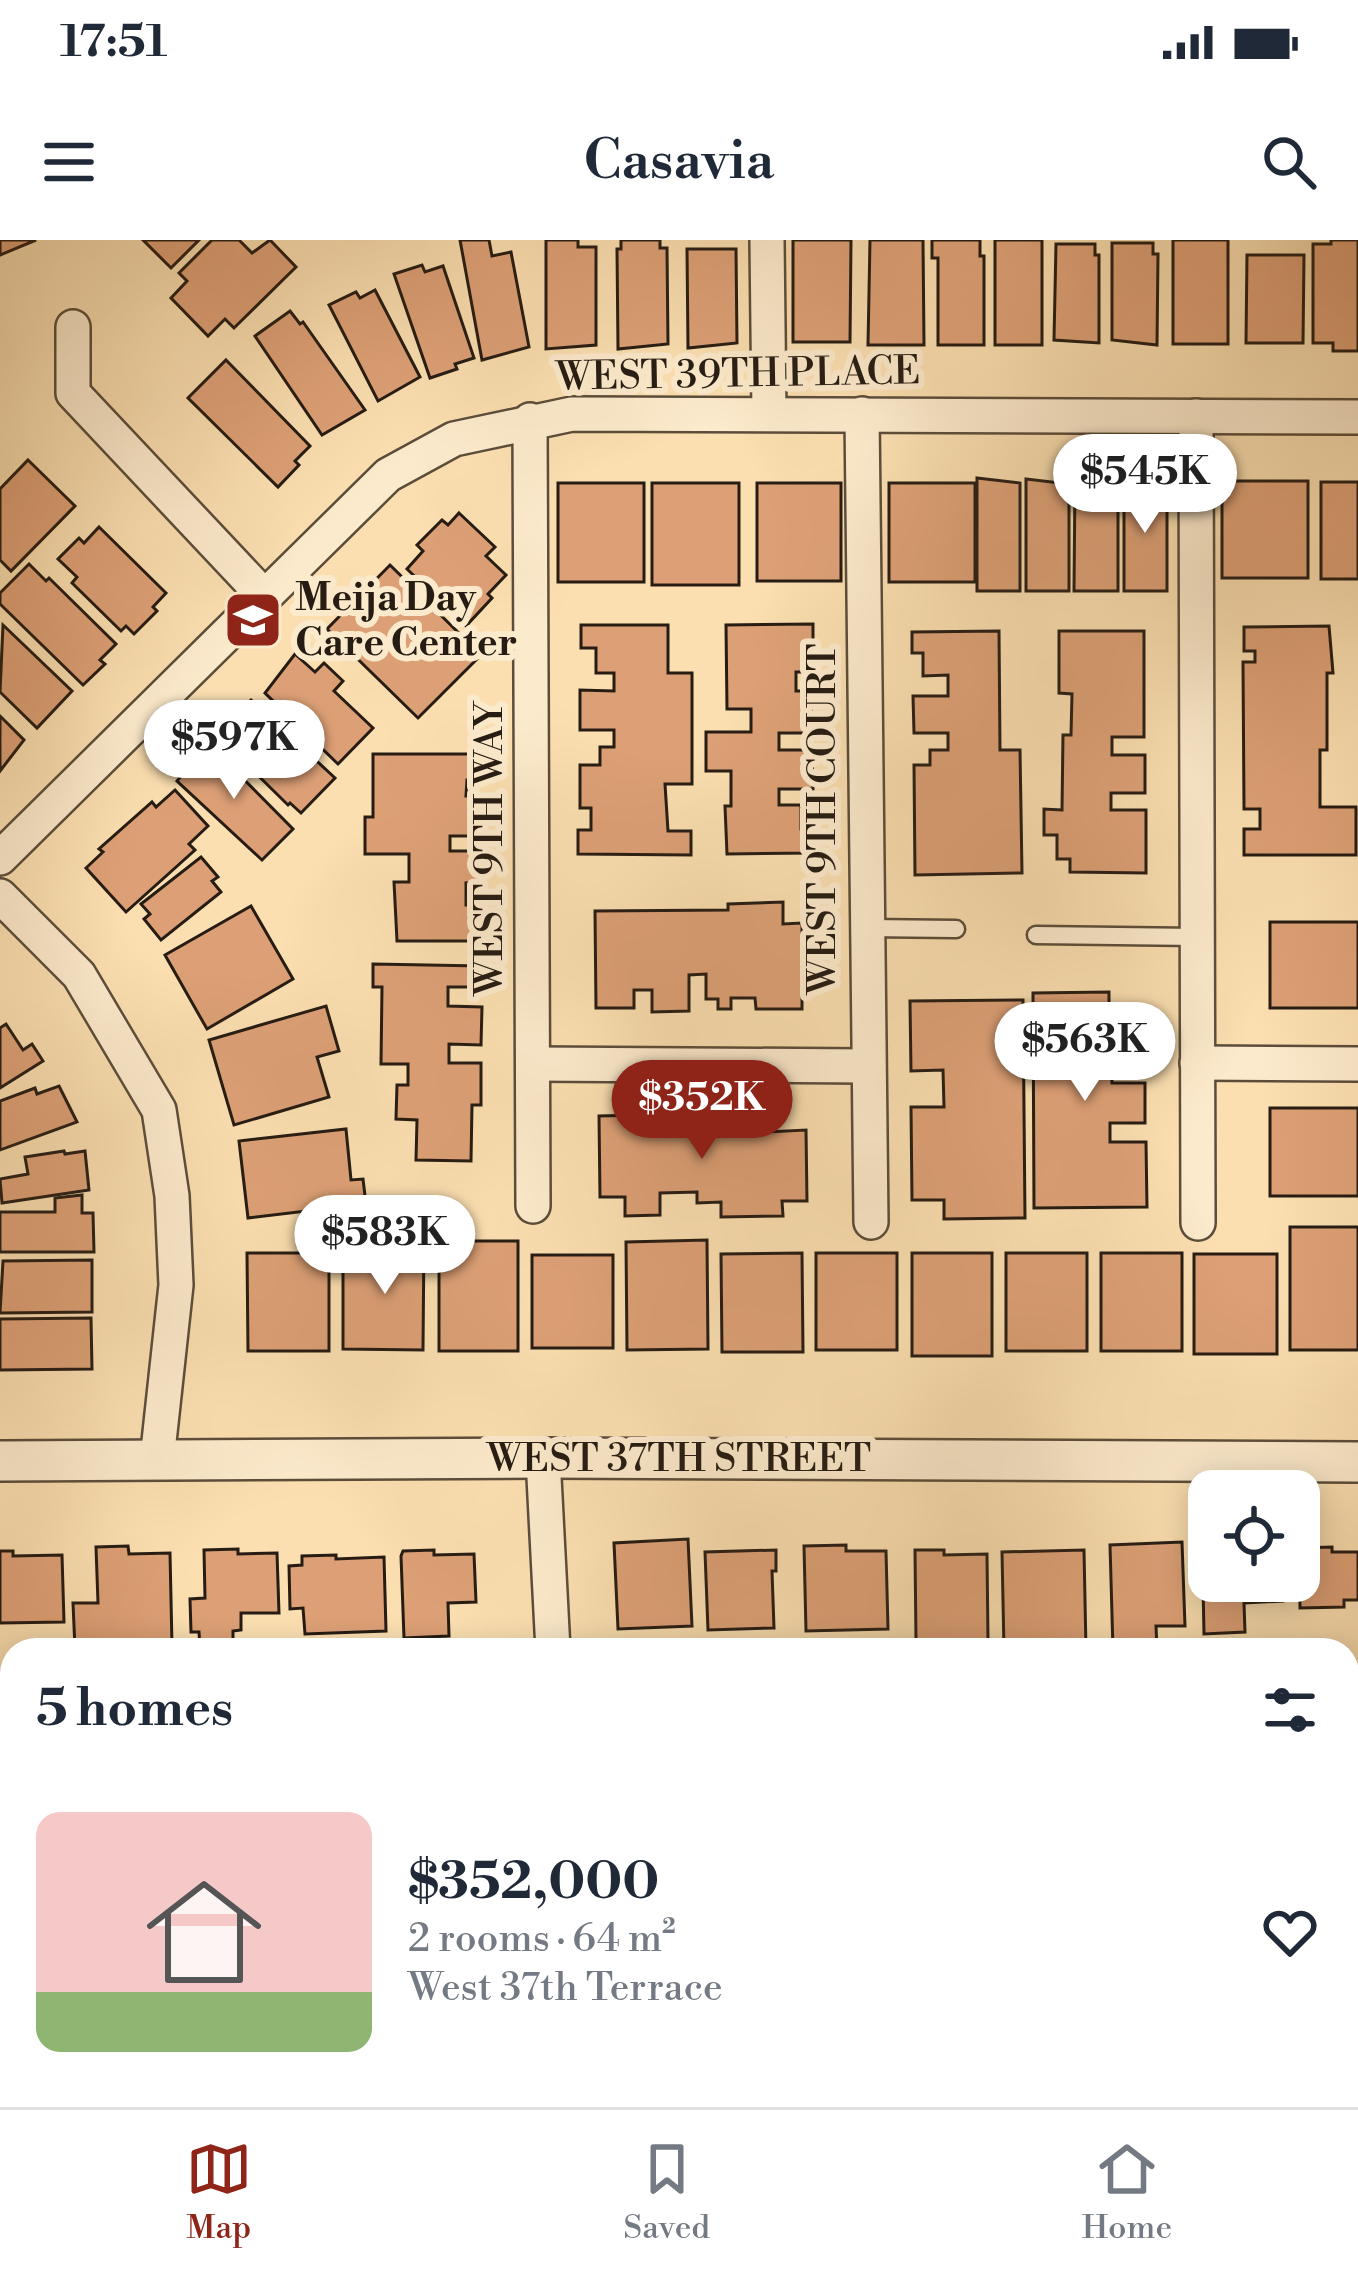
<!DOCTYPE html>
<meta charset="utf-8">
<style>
:root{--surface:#fff;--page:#f2f2f3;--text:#1f2937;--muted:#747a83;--line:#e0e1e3;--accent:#8f2418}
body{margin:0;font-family:"Libre Bodoni",serif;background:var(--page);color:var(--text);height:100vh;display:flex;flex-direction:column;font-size:45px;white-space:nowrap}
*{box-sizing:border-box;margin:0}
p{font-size:39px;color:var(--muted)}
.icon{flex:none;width:66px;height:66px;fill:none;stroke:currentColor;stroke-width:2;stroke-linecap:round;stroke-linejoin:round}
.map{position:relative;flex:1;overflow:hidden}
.sheet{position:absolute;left:0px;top:1398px;width:1359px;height:471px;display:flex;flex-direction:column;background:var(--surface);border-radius:36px 36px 0 0;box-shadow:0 6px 30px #0003}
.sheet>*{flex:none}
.tools{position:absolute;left:1188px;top:1230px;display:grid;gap:24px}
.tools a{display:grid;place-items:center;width:132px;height:132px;border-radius:24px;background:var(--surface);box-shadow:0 6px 30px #0003;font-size:60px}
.price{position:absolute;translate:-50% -102px;padding:0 27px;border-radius:42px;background:#fff;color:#222;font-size:39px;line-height:78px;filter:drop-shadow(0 3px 6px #0008)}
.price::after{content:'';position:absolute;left:50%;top:72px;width:36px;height:27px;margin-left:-18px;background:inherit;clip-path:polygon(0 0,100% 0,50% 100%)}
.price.selected{background:var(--accent);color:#fff}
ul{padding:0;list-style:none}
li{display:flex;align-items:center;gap:36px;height:300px;padding:0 36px}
li span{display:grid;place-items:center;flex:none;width:336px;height:240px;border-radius:24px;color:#555}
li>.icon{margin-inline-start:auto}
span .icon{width:144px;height:144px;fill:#fffc;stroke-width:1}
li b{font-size:51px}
h2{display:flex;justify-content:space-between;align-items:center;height:144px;padding:0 36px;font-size:51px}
.status{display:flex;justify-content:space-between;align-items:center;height:84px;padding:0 60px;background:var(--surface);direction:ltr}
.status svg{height:33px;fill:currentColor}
header{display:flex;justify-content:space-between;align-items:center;height:156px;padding:0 36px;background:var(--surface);font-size:54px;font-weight:600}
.dock{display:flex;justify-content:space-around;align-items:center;height:168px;border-top:3px solid var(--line);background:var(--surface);font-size:33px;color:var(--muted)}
.dock a{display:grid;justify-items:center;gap:6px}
.dock .selected{color:var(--accent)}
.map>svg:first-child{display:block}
</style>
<div class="status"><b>17:51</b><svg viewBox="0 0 49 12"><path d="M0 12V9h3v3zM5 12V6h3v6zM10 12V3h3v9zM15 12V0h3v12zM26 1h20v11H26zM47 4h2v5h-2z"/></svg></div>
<header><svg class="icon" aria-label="menu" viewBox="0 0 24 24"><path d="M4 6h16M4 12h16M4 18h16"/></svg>Casavia<svg class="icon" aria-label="search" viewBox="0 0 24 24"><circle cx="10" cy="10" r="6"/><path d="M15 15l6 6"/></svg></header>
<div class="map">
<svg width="1358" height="1867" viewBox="0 0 1358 1867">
<rect width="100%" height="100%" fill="#fbdfb1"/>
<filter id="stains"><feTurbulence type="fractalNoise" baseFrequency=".00167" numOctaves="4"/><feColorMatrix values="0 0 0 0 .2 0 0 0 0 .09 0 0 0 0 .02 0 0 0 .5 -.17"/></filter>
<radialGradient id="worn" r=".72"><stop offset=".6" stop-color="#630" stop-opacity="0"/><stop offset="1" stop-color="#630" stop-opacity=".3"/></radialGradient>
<g fill="#dda076" stroke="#261c13" stroke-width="3">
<path d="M0,0h36l-36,15z"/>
<path d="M143,0h56l-28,28z"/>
<path d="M212,0h27l13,13 18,-13 26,27 -62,61 -9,-9 -17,17 -37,-38 16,-17 -8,-8z"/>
<path d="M460,0h29l3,16 19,-4 18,95 -47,13z"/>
<path d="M546,0h32v7h18v98l-50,4z"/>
<path d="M621,0h39v8h7l1,96 -50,5 -1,-100h4z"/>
<path d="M793,0h58l-1,102h-57z"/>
<path d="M870,0h53l1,105h-56z"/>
<path d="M932,0h48v16h4v89h-46v-87h-6z"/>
<rect x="995" y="0" width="47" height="105"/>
<rect x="1173" y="0" width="55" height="104"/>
<path d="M1331,0h27v111h-25v-8h-20v-99h18z"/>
<path d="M1112,3h41v11h5l-1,91 -45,-5z"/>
<path d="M1056,4h39v11h4v88l-45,-3z"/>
<path d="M687,9h49l1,94 -49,5z"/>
<path d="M1247,15h57l-1,88h-57z"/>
<path d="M422,25l3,7 18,-6 31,92 -19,6 2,5 -27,9 -36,-104z"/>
<path d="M375,50l45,87 -42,24 -49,-96 27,-13 4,6z"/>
<path d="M290,71l10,13 3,-2 62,88 -43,25 -67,-99z"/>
<path d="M226,120l84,86 -15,15 4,4 -21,22 -90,-89z"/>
<path d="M28,220l47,46 -64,65 -11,-11v-71z"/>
<path d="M977,238l43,5v108h-43z"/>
<path d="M1026,239l43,5v107h-43z"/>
<path d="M1124,239l43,5v107h-43z"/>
<path d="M1075,240l43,4v107h-44z"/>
<rect x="1222" y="241" width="86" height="97"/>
<rect x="1321" y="242" width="37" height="97"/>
<rect x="558" y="243" width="86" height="99"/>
<rect x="652" y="243" width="87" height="102"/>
<rect x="757" y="243" width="84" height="98"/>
<rect x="889" y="243" width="86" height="99"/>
<path d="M459,273l36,34 -9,9 20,19 -18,19 4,4 -26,28 -59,-57 16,-18 -6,-6 25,-25 6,5z"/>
<path d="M99,287l67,66 -13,14 4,4 -23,23 -8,-8 -5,5 -49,-48 5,-6 -19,-18 21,-21 5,5z"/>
<path d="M29,324l17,17 3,-3 67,66 -16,16 5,4 -22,21 -83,-81v-11z"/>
<path d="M390,325l91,90 -63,63 -91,-89z"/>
<path d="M813,384v48h-17v19h15l1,42h-33v17h33l1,39h-34v16h22v24l13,-1v25l-87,1 -2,-48h6v-35h-25v-39h45v-23h-24l-1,-84z"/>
<path d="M3,385l69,66 -35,37 -37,-36z"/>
<path d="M581,385h87v48h24v111h-27l3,47h23v24l-113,-1v-24h13v-22h-11v-43h20v-18h14v-17h-34v-40l34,1v-18h-18v-25h-15z"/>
<path d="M1329,386l4,47h-6v77h-7v57h36v48h-112v-26h16v-20h-16l-1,-147h12v-11h-11v-24z"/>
<path d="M999,391l1,119h20l2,123 -107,2 -1,-110h16v-15h18v-17h-34l-1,-37h35v-21l-25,1v-23h-11v-21z"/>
<path d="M1059,391h85v106h-32v18h33v38h-34v17h35v63l-76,-1v-13h-13v-24h-13v-26l18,1 1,-75h8l1,-41 -13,-1z"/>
<path d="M295,414l20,18 9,-9 19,18 -9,10 39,37 -35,36 -73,-71z"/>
<path d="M251,460l84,78 -34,35 -11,-10 -2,2 -68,-67 14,-14 -3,-4z"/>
<path d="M0,476l24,24 -24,31z"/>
<path d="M208,503l85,86 -31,31 -85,-79z"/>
<path d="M373,514h110v25l-16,1 -1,16h16v40h-32v15h29v31l-13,1v22h18l-1,36h-86l-3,-59h15v-28h-44v-37h8z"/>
<path d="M175,550l33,36 -19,18 6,6 -69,62 -40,-44 17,-16 -4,-3 53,-47 4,5z"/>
<path d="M201,617l17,20 -6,4 9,11 -60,48 -17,-21 6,-5 -9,-10z"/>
<path d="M783,662v22l19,-1v86h-46l-1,-11h-24v11h-13v-10h-12v-25l-17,1v36l-37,1v-22h-18v18h-38l-1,-97 133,-1v-6z"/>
<path d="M251,666l42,73 -86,50 -42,-74z"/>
<rect x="1270" y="682" width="88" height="86"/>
<path d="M373,724l108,2v21h-33v19l34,1 -1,38 -32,-1v19h32v42h-9l-1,56 -55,-1 1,-40 -21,-1 1,-34h11v-21h-27l1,-77h-9z"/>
<path d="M1109,752v19h36l1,38h-34v34h33v40h-35v19h36l1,65 -113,1 -1,-215z"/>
<path d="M1023,760l2,218 -81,1v-19h-32l-1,-93h33l-1,-37 -32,1 -1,-70z"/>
<path d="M326,766l13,45 -22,6 12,40 -95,28 -25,-85z"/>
<path d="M6,784l17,26 9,-6 11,17 -43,27v-60z"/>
<path d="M59,846l18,36 -77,28v-49l35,-13 2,6z"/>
<rect x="1270" y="868" width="88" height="88"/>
<path d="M766,872l1,20 39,-2 1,71h-25l1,15 -62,1v-15l-24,1v-11l-37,1v22l-35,1v-19h-25l-1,-81z"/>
<path d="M346,889l5,51 12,-1 3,25 -118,14 -9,-77z"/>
<path d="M64,911l1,3 20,-3 4,39 -87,13 -2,-24 28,-5 -3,-17z"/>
<path d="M82,955v18h11l1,39h-94v-40h55v-14z"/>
<rect x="1290" y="987" width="68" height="123"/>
<path d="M383,996l41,1 -1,113 -80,-1v-95l39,1z"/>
<path d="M707,1000l1,109 -81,1 -1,-108z"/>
<rect x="439" y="1001" width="79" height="110"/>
<path d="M247,1013h82v98h-81z"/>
<path d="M802,1013l1,99h-81l-1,-98z"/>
<rect x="816" y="1013" width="81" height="97"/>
<rect x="912" y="1013" width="80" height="103"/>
<rect x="1006" y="1013" width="81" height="98"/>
<rect x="1101" y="1013" width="81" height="98"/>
<rect x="1194" y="1014" width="83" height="100"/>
<rect x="532" y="1015" width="81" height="93"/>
<path d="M92,1020v52l-92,1 3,-52z"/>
<path d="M91,1078l1,51 -92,1v-51z"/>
<path d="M1202,1297h7v44h73l1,20 -39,2 1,29 -41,2z"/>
<path d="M688,1299l4,87 -74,3 -4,-86z"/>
<path d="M1182,1302l3,84h-29l1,24h-44l-3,-105z"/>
<path d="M846,1305v6h40l2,78 -82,2 -2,-85z"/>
<path d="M128,1306l1,8 41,-1 2,93 -97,3 -2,-46h25l-2,-56z"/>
<path d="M1332,1307v5h26v48h-14v7l-44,1 -1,-60z"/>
<path d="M238,1309v5l39,-1 2,60h-38v17l-8,1v18h-33l-1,-17h-8l-1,-33 15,-1 -1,-48z"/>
<path d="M434,1310v5l40,-1 2,48 -28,1 1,33 -45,2 -3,-82 2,-5z"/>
<path d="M776,1310v21h-4l2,57 -66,2 -3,-78z"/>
<path d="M915,1310h29v5l43,-1 1,87 -72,1z"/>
<path d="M1084,1310l2,100h-82l-2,-98z"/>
<path d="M0,1311h13v5l49,-1 2,67 -64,1z"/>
<path d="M336,1315v4l48,-2 2,74 -81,3 -2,-26 -13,1 -1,-43 13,-1v-9z"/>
<path d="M1347,1469h6l1,15h4v76h-11z"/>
<path d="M12,1471v74l-12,1v-74z"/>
<path d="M12,1675v164h-12v-163z"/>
<rect x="1347" y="1715" width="11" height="85"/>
<rect x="635" y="1857" width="90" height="10"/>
</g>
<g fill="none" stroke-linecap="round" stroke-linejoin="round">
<g stroke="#5b4d3a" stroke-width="21">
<g id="service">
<path d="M867,688l89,1"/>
<path d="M1036,695l161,2"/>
</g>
</g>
<g stroke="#5b4d3a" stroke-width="38">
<g id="minor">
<path d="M767,0l2,174"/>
<path d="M73,87v66l191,203"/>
<path d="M862,174l9,808"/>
<path d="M1196,176l2,807"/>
<path d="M530,180l3,786"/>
<path d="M0,618l388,-383 66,-36 118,-25 786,3"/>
<path d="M0,656l79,79 80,135 13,86 4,89 -19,175"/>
<path d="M1197,823l161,1"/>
<path d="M533,824l334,2"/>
<path d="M543,1218l10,192"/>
<path d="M0,1626h12"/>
<path d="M1347,1644h11"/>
<path d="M575,1857v10"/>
</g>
</g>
<g stroke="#5b4d3a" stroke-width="44">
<path id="tertiary" d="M0,1221l543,-3 815,4"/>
</g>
<use href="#service" stroke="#fceacc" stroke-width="16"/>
<use href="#minor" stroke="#fceacc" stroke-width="33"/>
<use href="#tertiary" stroke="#fceacc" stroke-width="39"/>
</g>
<defs>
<g id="school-square" transform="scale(3)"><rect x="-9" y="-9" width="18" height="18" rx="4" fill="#8f2418" stroke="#fceacc"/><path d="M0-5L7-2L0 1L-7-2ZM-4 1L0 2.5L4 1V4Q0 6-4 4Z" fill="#fff"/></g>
</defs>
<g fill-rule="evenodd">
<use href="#school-square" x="253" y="380"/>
</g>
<g text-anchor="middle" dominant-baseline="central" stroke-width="12" stroke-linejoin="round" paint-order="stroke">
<g font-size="39" fill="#261c13" stroke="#fceacc">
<text transform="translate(738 135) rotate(-1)">WEST 39TH PLACE</text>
<text transform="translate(823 579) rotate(-90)">WEST 9TH COURT</text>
<text transform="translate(490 609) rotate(-90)">WEST 9TH WAY</text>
<text x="679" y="1219">WEST 37TH STREET</text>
</g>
<g font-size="39" font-weight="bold" fill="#261c13" stroke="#fceacc" text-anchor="start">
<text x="295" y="358">Meija Day<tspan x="295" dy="45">Care Center</tspan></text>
</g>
</g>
<rect width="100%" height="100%" filter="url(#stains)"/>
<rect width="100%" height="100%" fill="url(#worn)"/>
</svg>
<div class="tools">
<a><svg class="icon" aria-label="locate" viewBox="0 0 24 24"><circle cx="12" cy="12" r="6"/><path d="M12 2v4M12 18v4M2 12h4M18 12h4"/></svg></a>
</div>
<b class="price" style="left:1145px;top:296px">$545K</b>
<b class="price" style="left:234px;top:562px">$597K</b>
<b class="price" style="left:1085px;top:864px">$563K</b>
<b class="price selected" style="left:702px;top:922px">$352K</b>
<b class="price" style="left:385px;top:1057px">$583K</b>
<section class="sheet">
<h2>5 homes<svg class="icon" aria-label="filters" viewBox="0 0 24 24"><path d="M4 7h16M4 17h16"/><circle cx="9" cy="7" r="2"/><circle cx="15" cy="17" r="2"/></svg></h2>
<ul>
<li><span style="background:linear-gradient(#f6c9c9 75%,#8fb573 0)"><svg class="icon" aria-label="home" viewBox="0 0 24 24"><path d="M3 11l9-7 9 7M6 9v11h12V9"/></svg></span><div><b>$352,000</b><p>2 rooms · 64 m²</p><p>West 37th Terrace</p></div><svg class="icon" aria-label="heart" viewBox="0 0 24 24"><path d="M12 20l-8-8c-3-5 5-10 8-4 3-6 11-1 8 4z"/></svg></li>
</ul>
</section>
</div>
<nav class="dock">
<a class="selected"><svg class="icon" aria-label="map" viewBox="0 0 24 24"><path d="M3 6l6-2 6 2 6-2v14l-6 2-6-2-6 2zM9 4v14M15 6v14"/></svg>Map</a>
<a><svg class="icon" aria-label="saved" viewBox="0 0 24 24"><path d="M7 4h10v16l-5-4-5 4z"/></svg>Saved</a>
<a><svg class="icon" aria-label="home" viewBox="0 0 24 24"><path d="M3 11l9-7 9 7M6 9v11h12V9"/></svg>Home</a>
</nav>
